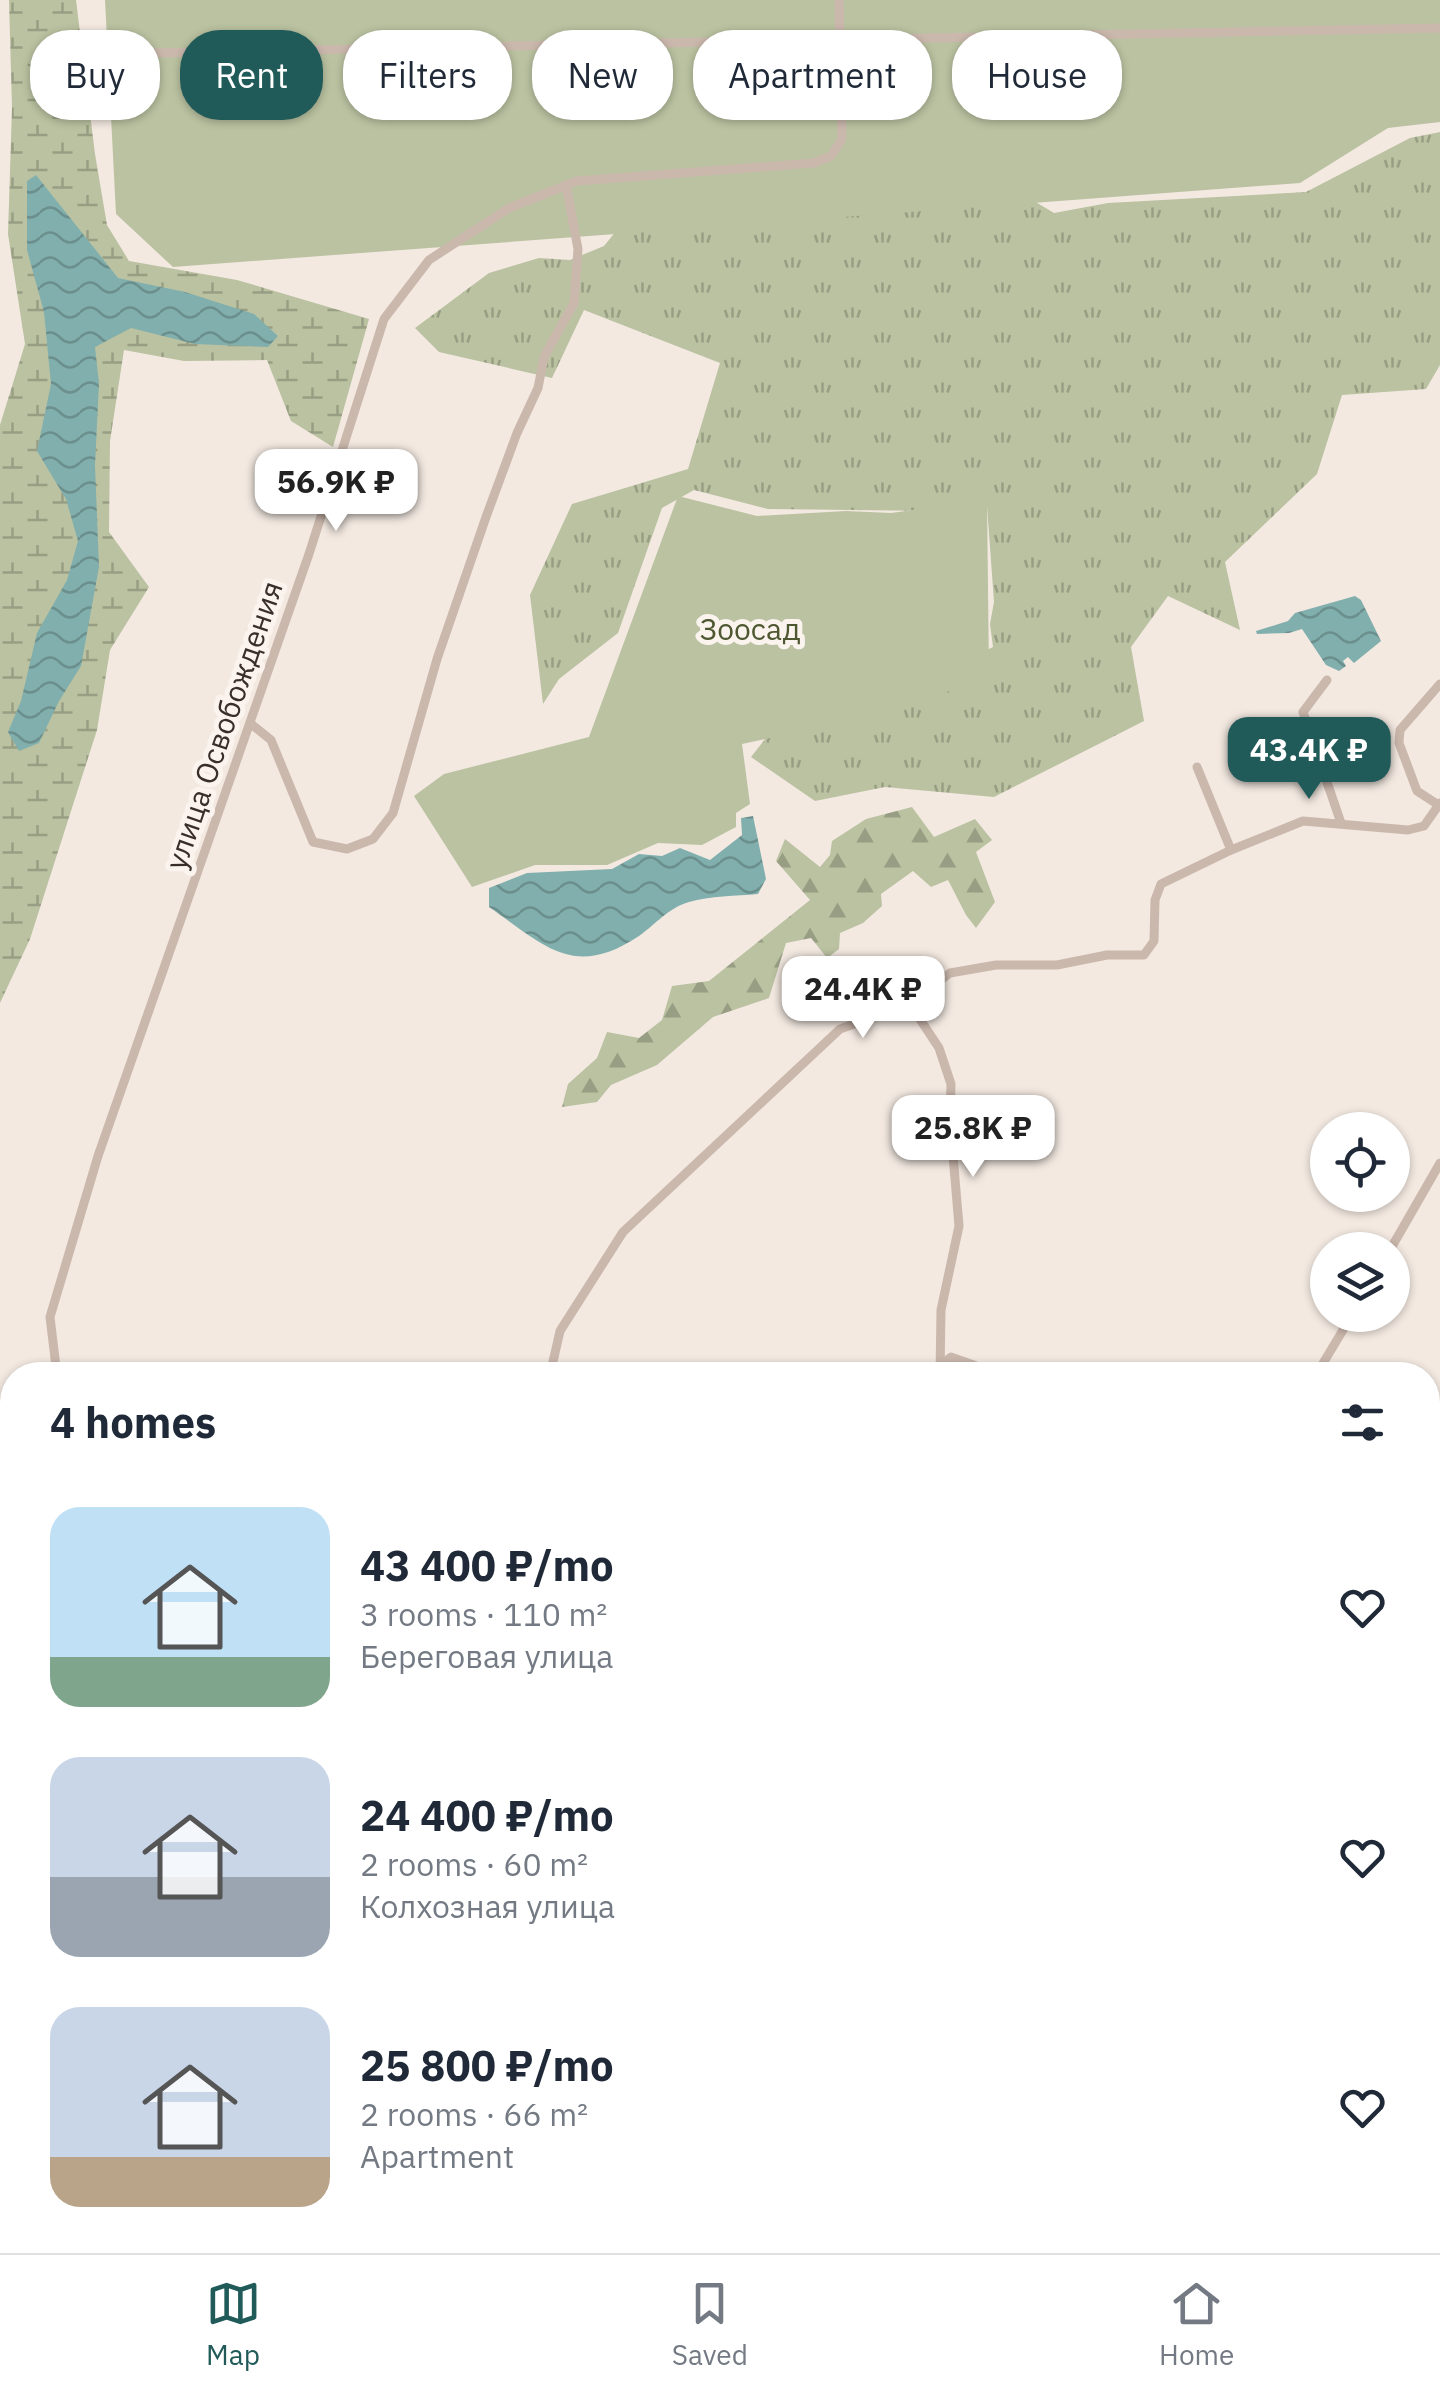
<!DOCTYPE html>
<meta charset="utf-8">
<style>
:root{--surface:#fff;--page:#f6f6f7;--text:#1f2937;--muted:#747a83;--line:#e0e1e3;--accent:#215b59}
body{margin:0;font-family:"IBM Plex Sans",sans-serif;background:var(--page);color:var(--text);height:100vh;display:flex;flex-direction:column;font-size:38px;white-space:nowrap}
*{box-sizing:border-box;margin:0}
p{font-size:32px;color:var(--muted)}
.icon{flex:none;width:55px;height:55px;fill:none;stroke:currentColor;stroke-width:2;stroke-linecap:round;stroke-linejoin:round}
.map{position:relative;flex:1;overflow:hidden}
.panel{position:absolute;left:0px;top:1362px;width:1440px;height:892px;display:flex;flex-direction:column;background:var(--surface);border-radius:40px 40px 0 0;box-shadow:0 2px 8px #0004}
.panel>*{flex:none}
.banner{position:absolute;left:30px;top:30px;width:1380px;height:90px;display:flex;gap:20px}
.controls{position:absolute;left:1310px;top:1112px;display:grid;gap:20px}
.controls a{display:grid;place-items:center;width:100px;height:100px;border-radius:50%;background:var(--surface);box-shadow:0 2px 8px #0004;font-size:50px}
.price{position:absolute;translate:-50% -85px;padding:0 22px;border-radius:20px;background:#fff;color:#222;font-size:32px;line-height:65px;filter:drop-shadow(0 2px 5px #0008)}
.price::after{content:'';position:absolute;left:50%;top:60px;width:30px;height:22px;margin-left:-15px;background:inherit;clip-path:polygon(0 0,100% 0,50% 100%)}
.price.active{background:var(--accent);color:#fff}
ul{padding:0;list-style:none}
li{display:flex;align-items:center;gap:30px;height:250px;padding:0 50px}
li span{display:grid;place-items:center;flex:none;width:280px;height:200px;border-radius:30px;color:#555}
li>.icon{margin-inline-start:auto}
span .icon{width:120px;height:120px;fill:#fffc;stroke-width:1}
li b{font-size:42px}
h2{display:flex;justify-content:space-between;align-items:center;height:120px;padding:0 50px;font-size:42px}
.tag{padding:0 35px;border-radius:40px;background:var(--surface);box-shadow:0 2px 8px #0004;font-size:35px;line-height:90px}
.tag.active{background:var(--accent);color:#fff}
.menu{display:flex;justify-content:space-around;align-items:center;height:140px;border-top:2px solid var(--line);background:var(--surface);font-size:28px;color:var(--muted)}
.menu a{display:grid;justify-items:center;gap:5px}
.menu .active{color:var(--accent)}
.map>svg:first-child{display:block}
</style>
<div class="map">
<svg width="1440" height="2253" viewBox="0 0 1440 2253">
<defs>
<pattern id="grass-tufts" width="24" height="20" patternUnits="userSpaceOnUse" patternTransform="scale(2.5)"><rect width="24" height="20" fill="#bac2a1"/><path d="M3 7l-1-3M5 7V3M7 7l1-3M15 17l-1-3M17 17v-4M19 17l1-3" fill="none" stroke="#989e83"/></pattern>
<pattern id="forest-firs" width="22" height="20" patternUnits="userSpaceOnUse" patternTransform="scale(2.5)"><rect width="22" height="20" fill="#bac2a1"/><path d="M5 1l3.5 6h-7zM16 11l3.5 6h-7z" fill="#989e83"/></pattern>
<pattern id="wetland-marsh" width="20" height="14" patternUnits="userSpaceOnUse" patternTransform="scale(2.5)"><rect width="20" height="14" fill="#bac2a1"/><path d="M1 5h8M5 5V1M11 12h8M15 12V8" fill="none" stroke="#989e83"/></pattern>
<pattern id="water-waves" width="16" height="10" patternUnits="userSpaceOnUse" patternTransform="scale(2.5)"><rect width="16" height="10" fill="#81afad"/><path d="M0 5q4-4 8 0t8 0" fill="none" stroke="#6b8f8d"/></pattern>
</defs>
<rect width="100%" height="100%" fill="#f3e9e1"/>
<path fill="url(#grass-tufts)" d="M1440,132v233l-14,24 -84,6 -25,79 -92,88 15,68 -72,-34 -37,51 13,74 -150,76 -109,-10 -70,14 -64,-44 38,-48 140,-31 64,-31 -3,-23 4,-22 -7,-96 -51,5 -168,-2 -74,-19 -32,18 -44,125 -59,46 -16,25 -13,-109 42,-91 116,-35 32,-106 -136,-53 -32,68 -113,-26 -24,-24 74,-55 50,-15 31,2 34,-14 22,-27 383,-33 45,27 54,-10 198,-11 104,-54z"/>
<path fill="url(#forest-firs)" d="M912,807l22,30 41,-18 17,21 -16,12 19,50 -19,26 -10,-13 -18,-35 -17,7 -18,-16 -32,23 1,12 -19,17 -23,10 -1,16 -12,9 -16,-20 -25,5 -17,55 -56,19 -56,48 -46,20 -14,17 -35,5 6,-23 29,-26 10,-26 32,6 23,-18 10,-34 37,-5 101,-81 -34,-39 9,-22 35,28 10,-12 2,-14 34,-22z"/>
<g fill="url(#wetland-marsh)">
<path d="M9,0h67l19,154 12,71 22,36 108,19 132,39 -36,128 -42,-26 -24,-61 -83,1 -60,-11 -14,91 -1,91 40,55 -39,63 -13,80 -67,209 -30,64v-578l25,-81 -17,-110 4,-126z"/>
<path d="M12,1745v483l-12,15v-494z"/>
<path d="M557,2243h179l-6,10h-190z"/>
</g>
<g fill="#bac2a1">
<path d="M105,0h1335v122l-52,6 -88,55 -1127,84 -57,-53z"/>
<path d="M678,496l79,20 89,-5 45,2 96,-13 2,175 -81,33 -166,36 8,60 -14,9v14l-34,18 -44,-2 -51,22h-72l-63,22 -58,-91 30,-22 145,-37z"/>
<path d="M1432,1551l8,4v276l-12,21v-294z"/>
<path d="M12,1868v141l-12,12v-146z"/>
<path d="M643,2243v-1l106,1 -4,10h-111z"/>
</g>
<g fill="url(#water-waves)">
<path d="M36,175l82,103 67,14 69,22 24,22 -10,11 -73,-3 -64,-16 -36,19 4,36 -4,82 4,102 -18,99 -22,35 -20,42 -20,8 -11,-19 13,-31 16,-68 30,-53 11,-39 -12,-42 -29,-48 14,-67 -7,-72 -17,-62v-69z"/>
<path d="M1355,596l6,4 20,41 -27,22 -6,-6 -5,4 3,5 -7,5 -13,-6 -24,-36 -13,4 -32,1 -1,-3 32,-10 7,-8z"/>
<path d="M753,816l13,63 -8,15c-22,2 -48,2 -69,8 -21,6 -33,22 -50,34 -66,44 -95,9 -150,-29v-19l38,-15 85,-4 27,-15 23,2 18,-8 30,12 32,-25 -1,-17z"/>
</g>
<g fill="none" stroke-linecap="round" stroke-linejoin="round">
<g stroke="#cbb8ad" stroke-width="9">
<path d="M100,54l1340,-26"/>
<path d="M1327,680l-24,32 38,111"/>
<path d="M250,723l21,17 42,102 34,7 26,-10 20,-26 44,-154 49,-142 31,-84 21,-45 6,-31 30,-54 4,-54 -12,-64"/>
<path d="M1197,767l34,83 72,-29 105,9 16,-4 16,-23"/>
<path d="M1437,804l-20,-13 -18,-48 1,-13 40,-46"/>
<path d="M910,1004l29,44 12,36 -1,36 9,106 -18,84 -1,65"/>
<path d="M1390,1250l50,-87"/>
<path d="M939,1366l12,-9 31,11 46,7"/>
<path d="M57,1375l-7,-58 48,-161 211,-602 75,-235 45,-59 80,-52 68,-27 237,-18 17,-7 11,-17 -3,-139"/>
<path d="M550,1375l10,-44 63,-99 217,-203 70,-25 40,-31 46,-8h61l50,-10h37l10,-14 1,-41 6,-16 70,-34"/>
<path d="M1316,1375l36,-60"/>
<path d="M0,1428l12,1"/>
<path d="M1428,1543l12,-20"/>
<path d="M0,1602l12,-4"/>
<path d="M1428,1890l12,-1"/>
<path d="M1428,1904l12,8"/>
<path d="M1428,2030l12,-4"/>
<path d="M1403,2242l8,6 29,-7"/>
<path d="M486,2253l7,-11"/>
<path d="M523,2253l16,-11"/>
<path d="M947,2253l1,-11"/>
<path d="M1238,2253l7,-11"/>
</g>
</g>
<g text-anchor="middle" dominant-baseline="central" stroke-width="10" stroke-linejoin="round" paint-order="stroke">
<g font-size="30" fill="#4d5730" stroke="#faf3ee">
<text x="750" y="628">Зоосад</text>
</g>
<g font-size="30" fill="#3a2e2b" stroke="#faf3ee">
<text transform="translate(223 725) rotate(-71)">улица Освобождения</text>
</g>
</g>
</svg>
<div class="controls">
<a><svg class="icon" aria-label="locate" viewBox="0 0 24 24"><circle cx="12" cy="12" r="6"/><path d="M12 2v4M12 18v4M2 12h4M18 12h4"/></svg></a>
<a><svg class="icon" aria-label="layers" viewBox="0 0 24 24"><path d="M12 4l9 5-9 5-9-5zM3 14l9 5 9-5"/></svg></a>
</div>
<b class="price" style="left:336px;top:534px">56.9K ₽</b>
<b class="price active" style="left:1309px;top:802px">43.4K ₽</b>
<b class="price" style="left:863px;top:1041px">24.4K ₽</b>
<b class="price" style="left:973px;top:1180px">25.8K ₽</b>
<div class="banner">
<a class="tag">Buy</a>
<a class="tag active">Rent</a>
<a class="tag">Filters</a>
<a class="tag">New</a>
<a class="tag">Apartment</a>
<a class="tag">House</a>
</div>
<section class="panel">
<h2>4 homes<svg class="icon" aria-label="filters" viewBox="0 0 24 24"><path d="M4 7h16M4 17h16"/><circle cx="9" cy="7" r="2"/><circle cx="15" cy="17" r="2"/></svg></h2>
<ul>
<li><span style="background:linear-gradient(#bfe0f5 75%,#7fa58c 0)"><svg class="icon" aria-label="home" viewBox="0 0 24 24"><path d="M3 11l9-7 9 7M6 9v11h12V9"/></svg></span><div><b>43 400 ₽/mo</b><p>3 rooms · 110 m²</p><p>Береговая улица</p></div><svg class="icon" aria-label="heart" viewBox="0 0 24 24"><path d="M12 20l-8-8c-3-5 5-10 8-4 3-6 11-1 8 4z"/></svg></li>
<li><span style="background:linear-gradient(#c9d6e8 60%,#9aa5b1 0)"><svg class="icon" aria-label="home" viewBox="0 0 24 24"><path d="M3 11l9-7 9 7M6 9v11h12V9"/></svg></span><div><b>24 400 ₽/mo</b><p>2 rooms · 60 m²</p><p>Колхозная улица</p></div><svg class="icon" aria-label="heart" viewBox="0 0 24 24"><path d="M12 20l-8-8c-3-5 5-10 8-4 3-6 11-1 8 4z"/></svg></li>
<li><span style="background:linear-gradient(#c9d6e8 75%,#b9a48a 0)"><svg class="icon" aria-label="home" viewBox="0 0 24 24"><path d="M3 11l9-7 9 7M6 9v11h12V9"/></svg></span><div><b>25 800 ₽/mo</b><p>2 rooms · 66 m²</p><p>Apartment</p></div><svg class="icon" aria-label="heart" viewBox="0 0 24 24"><path d="M12 20l-8-8c-3-5 5-10 8-4 3-6 11-1 8 4z"/></svg></li>
</ul>
</section>
</div>
<nav class="menu">
<a class="active"><svg class="icon" aria-label="map" viewBox="0 0 24 24"><path d="M3 6l6-2 6 2 6-2v14l-6 2-6-2-6 2zM9 4v14M15 6v14"/></svg>Map</a>
<a><svg class="icon" aria-label="saved" viewBox="0 0 24 24"><path d="M7 4h10v16l-5-4-5 4z"/></svg>Saved</a>
<a><svg class="icon" aria-label="home" viewBox="0 0 24 24"><path d="M3 11l9-7 9 7M6 9v11h12V9"/></svg>Home</a>
</nav>
